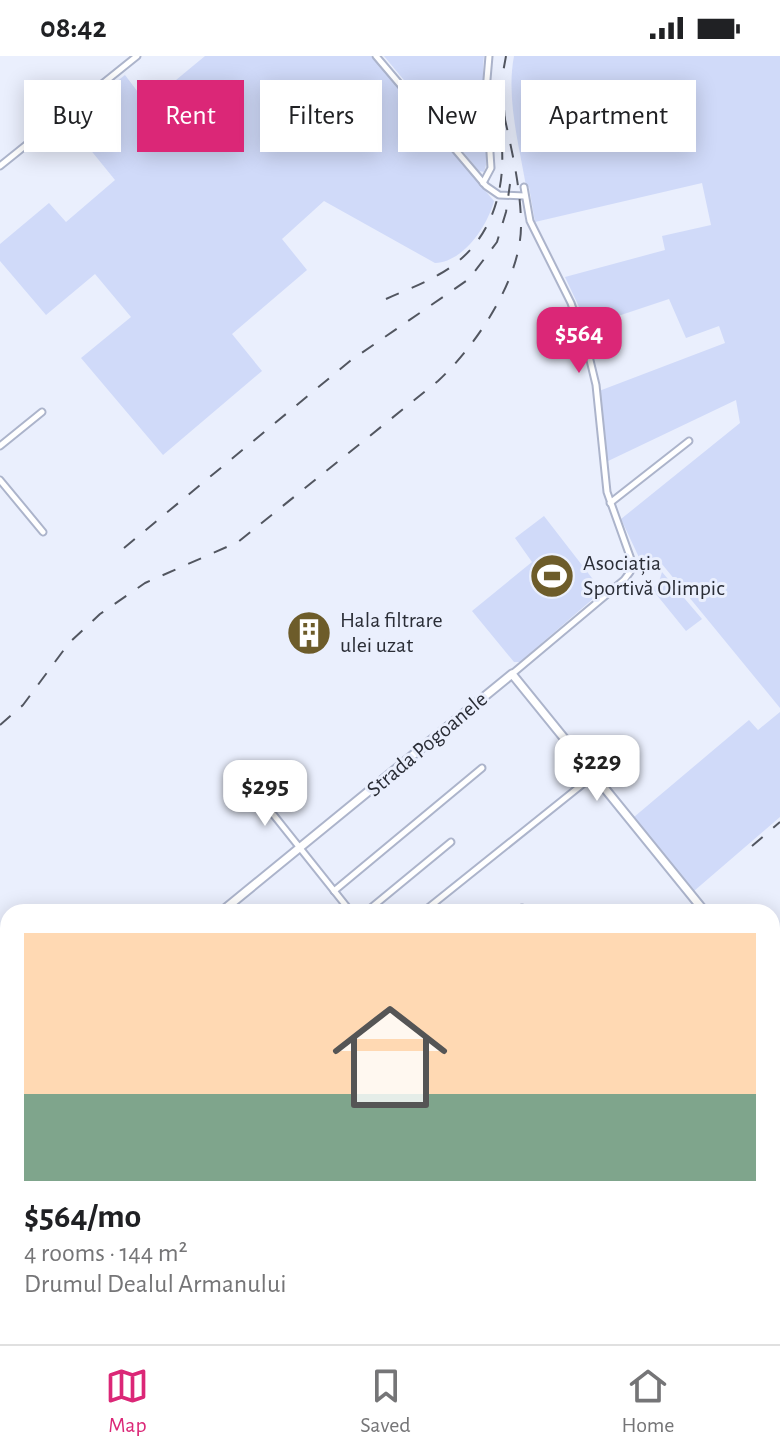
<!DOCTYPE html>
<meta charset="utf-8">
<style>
:root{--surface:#fff;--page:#f6f6f6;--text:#202124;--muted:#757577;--line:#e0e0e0;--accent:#db2777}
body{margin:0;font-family:"Alegreya Sans",sans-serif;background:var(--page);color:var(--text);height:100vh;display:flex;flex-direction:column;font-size:30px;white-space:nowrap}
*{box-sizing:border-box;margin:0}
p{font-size:26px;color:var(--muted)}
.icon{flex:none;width:44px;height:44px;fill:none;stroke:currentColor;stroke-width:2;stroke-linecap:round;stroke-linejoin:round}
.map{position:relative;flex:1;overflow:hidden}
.drawer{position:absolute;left:0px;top:848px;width:780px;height:440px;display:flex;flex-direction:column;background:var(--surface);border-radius:24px 24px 0 0;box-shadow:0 4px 20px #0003}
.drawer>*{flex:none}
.hud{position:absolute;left:24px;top:24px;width:732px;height:72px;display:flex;gap:16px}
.price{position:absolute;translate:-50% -68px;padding:0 18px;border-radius:16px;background:#fff;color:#222;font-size:26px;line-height:52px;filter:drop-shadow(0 2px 4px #0008)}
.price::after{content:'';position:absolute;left:50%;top:48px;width:24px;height:18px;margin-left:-12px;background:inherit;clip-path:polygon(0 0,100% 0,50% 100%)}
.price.on{background:var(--accent);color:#fff}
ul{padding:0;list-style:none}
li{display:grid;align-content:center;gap:16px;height:424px;padding:0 24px}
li+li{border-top:2px solid var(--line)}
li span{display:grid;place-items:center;height:248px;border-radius:0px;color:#555}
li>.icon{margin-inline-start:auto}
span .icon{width:144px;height:144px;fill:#fffc;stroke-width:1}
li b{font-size:34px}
.chip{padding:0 28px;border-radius:0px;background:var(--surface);box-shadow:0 4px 20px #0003;font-size:28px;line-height:72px}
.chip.on{background:var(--accent);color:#fff}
.status{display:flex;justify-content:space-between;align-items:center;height:56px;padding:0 40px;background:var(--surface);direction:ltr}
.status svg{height:22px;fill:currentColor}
.menu{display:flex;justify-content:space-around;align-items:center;height:112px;border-top:2px solid var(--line);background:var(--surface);font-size:22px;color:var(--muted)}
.menu a{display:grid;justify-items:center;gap:4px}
.menu .on{color:var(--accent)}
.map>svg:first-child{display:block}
</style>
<div class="status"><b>08:42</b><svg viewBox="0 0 49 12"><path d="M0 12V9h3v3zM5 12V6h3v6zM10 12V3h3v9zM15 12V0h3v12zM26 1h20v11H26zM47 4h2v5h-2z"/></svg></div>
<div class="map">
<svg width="780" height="1288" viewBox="0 0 780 1288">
<rect width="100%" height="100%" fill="#eaeffd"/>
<g fill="#d0daf9">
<path d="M205,0h166l123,145c-7,26 -31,61 -59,62l-111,-62 -42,38 25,31 -75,64 30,37 -99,84 -82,-97 50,-41 -36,-43 -49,41 -46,-54v-17l49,-41 17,19 49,-42 -48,-59 58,-46 22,29z"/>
<path d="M384,0h100c-4,27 9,99 0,116l-5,-1z"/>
<path d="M514,0h266v652l-123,-150 -14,8 -22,-47 119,-96 -4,-23 -130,62 -7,-71 126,-48 -6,-17 -33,12 -17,-39 -81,27 -23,-49 100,-27 -3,-14 49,-11 -9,-42 -167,39 -6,-35 -3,-1c-7,-42 -20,-88 -12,-130z"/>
<path d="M544,460l58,75 -82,71h-6l-42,-51 60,-49 -17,-24z"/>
<path d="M662,516l40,47 -16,12 -34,-42 7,-7z"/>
<path d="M780,656v105l-86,74 -60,-74 115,-97 9,10z"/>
</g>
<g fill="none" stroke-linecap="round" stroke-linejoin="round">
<g stroke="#acb4cb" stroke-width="8">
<path id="pedestrian" d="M449,1288l10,-8"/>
</g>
<g stroke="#acb4cb" stroke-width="9">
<g id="minor">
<path d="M376,0l110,130 13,9 26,1"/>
<path d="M0,110l137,-110"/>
<path d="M483,127l8,-15 -5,-77 3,-35"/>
<path d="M0,390l42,-34"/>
<path d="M0,424l43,52"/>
<path d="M610,447l79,-62"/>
<path d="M512,618l112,-94 6,-8 2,-10 -25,-70 -11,-107 -7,-29 -18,-53 -41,-82 -6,-34"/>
<path d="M253,733l98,123"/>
<path d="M334,835l148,-123"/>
<path d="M366,856l85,-70"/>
<path d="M423,856l171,-137"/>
<path d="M518,856l4,-4"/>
<path d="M342,1280l6,8"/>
<path d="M474,1280l7,8"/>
<path d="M520,1280l6,8"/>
<path d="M579,1280l6,8"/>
<path d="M694,1280l7,8"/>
<path d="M12,1288l9,-8"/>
<path d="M324,1288l10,-8"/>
<path d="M613,1288l10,-8"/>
</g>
</g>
<g stroke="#acb4cb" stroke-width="11">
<g id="tertiary">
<path d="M221,856l291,-238 193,238"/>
<path d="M772,939l8,10"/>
<path d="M0,981l8,-7"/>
</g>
</g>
<use href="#pedestrian" stroke="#fff" stroke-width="4"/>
<use href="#minor" stroke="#fff" stroke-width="5"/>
<use href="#tertiary" stroke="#fff" stroke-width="7"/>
<g stroke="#525660" stroke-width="2" stroke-dasharray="14 14" stroke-linecap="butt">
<path d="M505,68l-3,-46 4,-22"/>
<path d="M386,243c17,-8 35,-14 52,-24 48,-26 67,-75 64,-127"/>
<path d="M124,492l226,-187 119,-82 28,-37 9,-30 4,-28"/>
<path d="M0,669l23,-20 46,-62 31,-29 45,-31 93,-41 200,-161c38,-35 83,-102 83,-155 0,-37 -9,-75 -17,-111"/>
<path d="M752,790l28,-24"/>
</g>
</g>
<defs>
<g id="stadium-disc" transform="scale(2.3)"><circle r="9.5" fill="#6d5c2a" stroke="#eaeffd"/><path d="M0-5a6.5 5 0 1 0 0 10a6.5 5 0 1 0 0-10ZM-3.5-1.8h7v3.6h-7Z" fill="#fff"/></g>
<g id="building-disc" transform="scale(2.3)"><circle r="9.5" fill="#6d5c2a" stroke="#eaeffd"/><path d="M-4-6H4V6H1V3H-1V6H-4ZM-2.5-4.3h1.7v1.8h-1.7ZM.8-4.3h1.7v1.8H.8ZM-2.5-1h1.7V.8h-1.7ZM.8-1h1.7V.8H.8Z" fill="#fff"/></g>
</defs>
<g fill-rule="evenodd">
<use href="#stadium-disc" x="552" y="520"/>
<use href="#building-disc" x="309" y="577"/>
</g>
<g text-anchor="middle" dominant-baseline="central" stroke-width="6" stroke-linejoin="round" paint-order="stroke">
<g font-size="22" fill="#2a2d36" stroke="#eaeffd" text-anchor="start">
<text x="583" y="507">Asociația<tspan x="583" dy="25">Sportivă Olimpic</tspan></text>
<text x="340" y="564">Hala filtrare<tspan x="340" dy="25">ulei uzat</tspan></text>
</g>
<g font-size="22" fill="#2a2d36" stroke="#eaeffd">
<text transform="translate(427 688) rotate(-40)">Strada Pogoanele</text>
</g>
</g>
</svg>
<b class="price on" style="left:579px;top:319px">$564</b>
<b class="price" style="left:597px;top:747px">$229</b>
<b class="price" style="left:265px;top:772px">$295</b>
<div class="hud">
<a class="chip">Buy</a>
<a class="chip on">Rent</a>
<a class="chip">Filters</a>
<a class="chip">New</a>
<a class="chip">Apartment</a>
</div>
<section class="drawer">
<ul>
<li><span style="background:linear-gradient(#ffd9b3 65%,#7fa58c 0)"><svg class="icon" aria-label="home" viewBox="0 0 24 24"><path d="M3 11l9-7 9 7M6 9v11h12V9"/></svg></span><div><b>$564/mo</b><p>4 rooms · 144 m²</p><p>Drumul Dealul Armanului</p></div></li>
</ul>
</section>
</div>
<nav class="menu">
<a class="on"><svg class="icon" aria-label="map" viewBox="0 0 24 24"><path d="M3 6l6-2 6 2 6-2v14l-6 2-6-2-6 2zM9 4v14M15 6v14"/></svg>Map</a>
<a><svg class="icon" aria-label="saved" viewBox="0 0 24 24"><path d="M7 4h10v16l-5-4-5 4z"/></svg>Saved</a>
<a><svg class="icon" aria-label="home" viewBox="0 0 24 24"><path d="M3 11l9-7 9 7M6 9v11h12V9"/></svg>Home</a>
</nav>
